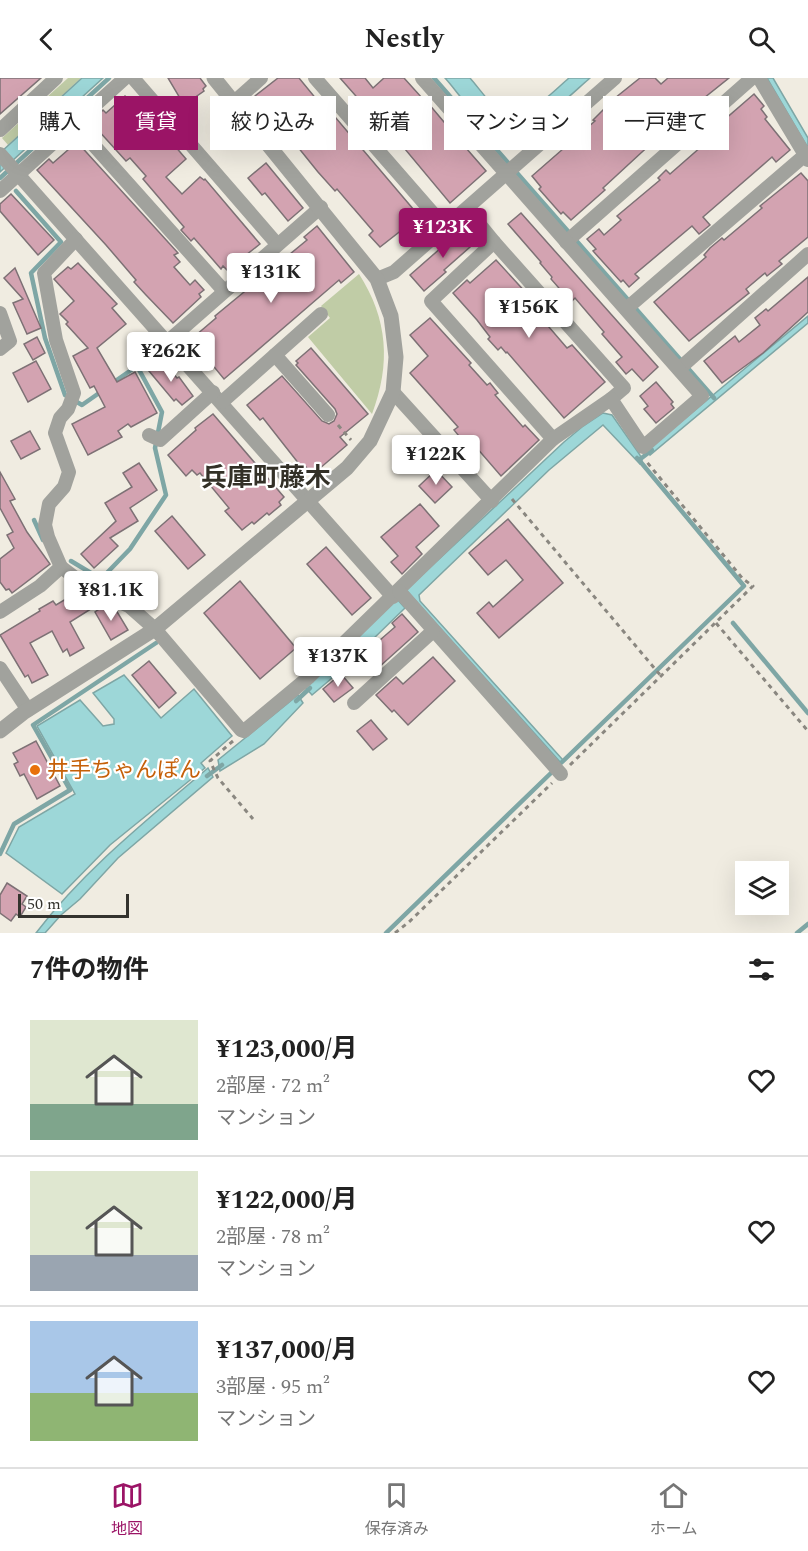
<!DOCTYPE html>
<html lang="ja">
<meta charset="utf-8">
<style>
:root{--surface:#fff;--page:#f2f2f2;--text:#222;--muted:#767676;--line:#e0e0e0;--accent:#9b1466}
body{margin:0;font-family:Spectral,"Noto Sans JP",serif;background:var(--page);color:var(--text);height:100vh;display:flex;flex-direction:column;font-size:22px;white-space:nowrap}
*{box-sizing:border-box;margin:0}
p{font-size:20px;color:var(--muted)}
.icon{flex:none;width:33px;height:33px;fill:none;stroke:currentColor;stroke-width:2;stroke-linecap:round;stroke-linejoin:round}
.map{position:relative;height:855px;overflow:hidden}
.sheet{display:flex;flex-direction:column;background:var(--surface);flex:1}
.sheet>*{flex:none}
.guide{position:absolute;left:18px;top:18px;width:772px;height:54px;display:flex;gap:12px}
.buttons{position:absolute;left:735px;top:783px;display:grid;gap:12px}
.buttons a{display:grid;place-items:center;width:54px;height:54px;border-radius:0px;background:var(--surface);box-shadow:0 6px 24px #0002;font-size:30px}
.scale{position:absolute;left:18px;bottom:15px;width:111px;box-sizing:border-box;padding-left:6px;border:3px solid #34332e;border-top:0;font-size:16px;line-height:21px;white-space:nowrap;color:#34332e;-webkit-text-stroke:4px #fff;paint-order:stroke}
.price{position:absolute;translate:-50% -51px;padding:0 14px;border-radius:6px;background:#fff;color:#222;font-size:20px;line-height:39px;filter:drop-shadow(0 2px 3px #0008)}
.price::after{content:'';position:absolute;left:50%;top:36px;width:18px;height:14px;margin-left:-9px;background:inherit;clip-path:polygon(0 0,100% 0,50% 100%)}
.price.active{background:var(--accent);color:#fff}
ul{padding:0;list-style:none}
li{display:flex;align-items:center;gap:18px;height:150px;padding:0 30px}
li+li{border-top:2px solid var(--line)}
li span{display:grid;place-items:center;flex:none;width:168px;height:120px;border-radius:0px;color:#555}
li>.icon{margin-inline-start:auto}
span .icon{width:72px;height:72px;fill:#fffc;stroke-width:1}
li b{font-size:26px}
h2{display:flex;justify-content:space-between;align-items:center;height:72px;padding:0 30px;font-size:26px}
.chip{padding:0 21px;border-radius:0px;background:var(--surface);box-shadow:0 6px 24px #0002;font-size:21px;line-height:54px}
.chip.active{background:var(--accent);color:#fff}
header{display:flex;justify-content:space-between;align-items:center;height:78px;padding:0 30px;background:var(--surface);font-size:27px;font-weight:700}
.tab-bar{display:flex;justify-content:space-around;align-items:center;height:84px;border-top:2px solid var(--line);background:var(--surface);font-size:16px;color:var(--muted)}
.tab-bar a{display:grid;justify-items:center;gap:3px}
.tab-bar .active{color:var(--accent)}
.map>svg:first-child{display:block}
</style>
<header><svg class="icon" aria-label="back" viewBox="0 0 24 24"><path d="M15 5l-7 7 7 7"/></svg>Nestly<svg class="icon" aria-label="search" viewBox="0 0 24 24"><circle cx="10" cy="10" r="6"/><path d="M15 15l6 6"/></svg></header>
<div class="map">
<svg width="808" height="855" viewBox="0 0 808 855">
<rect width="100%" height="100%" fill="#f0ece1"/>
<g fill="#c0cca6">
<path d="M68,0h13l-73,67 -6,-7z"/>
<path d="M359,196c29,45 32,90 13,140l-64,-77 22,-19 -9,-12z"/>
</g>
<g fill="#9dd7d8" stroke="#7ea6a5" stroke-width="1.5">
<path d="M82,0h21l-103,94v-19z"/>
<path d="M445,0h25c8,9 16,21 25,29 27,21 55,-13 74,-29h21c-29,25 -71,72 -111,39 -13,-11 -23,-27 -34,-39z"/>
<path d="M767,0h6l35,60v10z"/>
<path d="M808,238v7l-158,132 -3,-5z"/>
<path d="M603,335l9,2 28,40 2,6 -2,3 -37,-39 -54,45 -130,125 1,6 143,159 -2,3 -155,-173 158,-148 18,-15z"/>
<path d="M397,521l8,9 -67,65 -26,22 -7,-8z"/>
<path d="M124,597l37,43 33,-29 38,47 -31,27 4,5 -95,77 -48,49 -56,-41 13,-26 56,-33 -38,-68 43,-26 23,26 11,-2v-5l-21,-26z"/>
<path d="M298,617l5,8 -39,41 -44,27 -2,-11z"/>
<path d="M208,690l5,9 -95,81 -38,41 -19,16 -16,18h-9c48,-63 111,-113 172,-165z"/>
</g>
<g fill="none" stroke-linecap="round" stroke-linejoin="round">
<g stroke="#7ea6a5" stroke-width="4.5">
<path d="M434,0l280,320"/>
<path d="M0,100l109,-100"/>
<path d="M16,113l45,51 -30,31 14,65 20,57 17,10 20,-14"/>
<path d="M637,380l2,2 13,-10"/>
<path d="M34,442l9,20"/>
<path d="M71,483l30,18 29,-30 36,-54 -11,-47 7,-36 -25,-46 -26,18"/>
<path d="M733,545l75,90"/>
<path d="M296,623l14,-13"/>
<path d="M561,685l183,-177 -105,-126"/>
<path d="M207,698l15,-11"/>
<path d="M0,776l14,-30 56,-34 -37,-65 123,-82"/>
<path d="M386,855l165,-160"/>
<path d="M797,855l11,-9"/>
</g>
</g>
<g fill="#d3a3b1" stroke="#7d7175" stroke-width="1.5">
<path d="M0,0h41l-41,36z"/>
<path d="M168,0h32l6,8 -3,3 1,2 -20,14z"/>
<path d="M278,0h21l18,22 2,-2 95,112 2,-1 12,13 -14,12 -7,-8 -27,21 -11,-12 4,-4 -36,-42 -2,2 -17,-19 -29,-36 -3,2 -27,-34 2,-2 -6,-6z"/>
<path d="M340,0h25l8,10 11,-10h20l18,20 1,-1 21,25 2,-1 15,17 -2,2 27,31 -36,32 -50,-60 -2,2 -19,-22 -2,2 -17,-19 3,-2z"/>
<path d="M640,0h15l6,6 7,-6h61l-45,36 3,3 -12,11 -3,-3 -30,27 -39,36 2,2 -34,30 -8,-8 -2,2 -22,-25 2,-2 -9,-11 63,-55 -2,-1 22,-22z"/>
<path d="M754,16l10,12 -3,3 6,8 -2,2 25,31 -14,12 -4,-5 -69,60 7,8 -11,9 -7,-8 -57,48 4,4 -10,9 -6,-7 -2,2 -28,-31 3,-2 -9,-10 12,-10 5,6 17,-15 -4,-4 43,-36 -2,-2 8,-8 4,4 32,-28 -2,-2 25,-20 -2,-3z"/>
<path d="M125,18l4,4 3,-2 3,4 2,-2 10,10 -5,4 17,19 3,-2 24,28 -20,18 16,17 18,-17 4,3 1,-1 55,65 -33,26 -4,-4 -2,3 -27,-31 -3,3 -10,-11 3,-3 -41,-48 3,-3 -16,-18 -4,3 -29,-32 4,-4 -6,-7 8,-8 3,3z"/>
<path d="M77,64l101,111 -4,2 6,7 -6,5 16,18 5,-5 9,10 -5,4 2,3 -28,26 -27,-28 -12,-13 2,-2 -30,-35 -69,-75 12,-11 4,4z"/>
<path d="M266,85l37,45 -15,13 -23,-28 -3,2 -14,-17z"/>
<path d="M801,95l7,8v56l-29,24 3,3 -15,12 -2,-3 -19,16 3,4 -60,48 -35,-39 52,-45 -2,-2 6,-7 12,-10 2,2 38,-32 -2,-2z"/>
<path d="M11,116l43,46 -16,15 -38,-44v-7z"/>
<path d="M521,135l137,154 -15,14 -11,-12 -6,5 -10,-12 6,-5 -20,-23 2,-2 -29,-34 -4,4 -20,-23 1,-2 -12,-14 1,-1 -33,-38z"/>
<path d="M317,148l37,46 -13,11 -2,-3 -115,99 -18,-22 -2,2 -15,-18 27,-23 -1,-2 92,-76 -3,-3z"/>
<path d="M466,148l12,14 -34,30 2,2 -22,19 -14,-16z"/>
<path d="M496,182l45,49 -5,3 31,36 5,-3 33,37 -41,36 -57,-66 -1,1 -5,-6 -3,3 -10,-11 2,-2 -13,-17 -24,-27 14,-13 3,3z"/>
<path d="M78,185l39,41 -5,4 14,16 -29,24 20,34 18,-10 22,41 -26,14 -3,-3 -10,7 4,6 -34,18 -16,-31 33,-17 -11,-21 -4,2 -17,-32 15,-8 -22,-24 2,-2 -8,-8 14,-13 -20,-22 14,-12 3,2z"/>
<path d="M15,190l26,60 -14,6 -14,-31 10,-4 -19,-21z"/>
<path d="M808,199v35l-45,41 -41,30 -18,-22 31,-25 4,6 21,-17 -5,-7 11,-9 2,2z"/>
<path d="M430,240l41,45 -2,2 18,20 3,-2 8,10 -3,2 28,32 2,-2 14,15 -38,36 -25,-29 -8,7 -13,-15 4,-3 -5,-6 4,-3 -48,-54 18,-17 -18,-21z"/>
<path d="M37,259l8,16 -12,7 -9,-16z"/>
<path d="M311,270l57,66 -28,23 7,8 -35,30 -6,-8 -3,2 -40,-51 -3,2 -13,-15 35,-29 40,45 7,3 5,-3 3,-7 -2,-5 -39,-44 2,-2 -2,-2z"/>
<path d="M162,282l15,18 2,-1 14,19 -11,9 -6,-6 -2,2 -25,-30z"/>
<path d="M36,283l15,28 -23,13 -15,-29z"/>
<path d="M656,304l17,20 -2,2 3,4 -18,15 -12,-14 4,-3 -8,-10z"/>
<path d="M213,336l71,83 -5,5 2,3 -12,10 -2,-2 -13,11 -2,-2 -10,8 -17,-19 4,-3 -29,-35 -3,2 -5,-5 -6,6 -18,-21 28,-25 -1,-2z"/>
<path d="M30,353l10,18 -19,10 -10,-18z"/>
<path d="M139,385l18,27 -27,18 8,13 -28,17 8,8 -24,22 -13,-14 35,-33 -11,-18 27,-16 -9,-14z"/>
<path d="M436,392l16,17 -17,16 -16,-17z"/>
<path d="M0,394l15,27 -5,2 17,31 23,32 -38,29 -3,-4 -3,1 -6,-8v-23l14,-11 -7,-13 6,-3 -13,-24z"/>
<path d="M420,426l19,22 -23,21 6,7 -20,20 -11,-12 7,-6 -17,-19z"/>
<path d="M172,438l33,39 -17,14 -33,-38z"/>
<path d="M508,441l55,64 -64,55 -22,-25 12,-11 4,5 30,-27 -17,-20 -18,15 -19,-22z"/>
<path d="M326,469l45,51 -19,17 -45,-51z"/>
<path d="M240,503l56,67 -36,31 -56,-66z"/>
<path d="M76,515l2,3 4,-2 6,4 6,9 -24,15 14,26 -14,8 -3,-7 -4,3 -11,-21 -22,12 18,32 -16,8 -4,-8 -3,2 -25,-42 40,-24 -1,-2 14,-8 3,4z"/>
<path d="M105,527l7,7 4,-2 12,20 -17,10 -16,-28z"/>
<path d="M402,536l16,18 -40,36 -13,-15 30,-26 -3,-4z"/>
<path d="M433,579l22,24 -47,44 -14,-15 -2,2 -16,-17 20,-18 7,7z"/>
<path d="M149,583l27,32 -17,15 -27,-33z"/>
<path d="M341,596l12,14 -19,14 -11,-13z"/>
<path d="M371,642l16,19 -14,11 -16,-19z"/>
<path d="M36,663l24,45 -23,13 -13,-25 -4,2 -6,-12 4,-2 -5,-9z"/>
<path d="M7,805l20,13 -5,8 4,3 -6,10 -4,-3 -5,7 -11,-8v-18z"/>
</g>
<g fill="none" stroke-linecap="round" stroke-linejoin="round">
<g stroke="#8a8780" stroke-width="3" stroke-dasharray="4.5 4.5" stroke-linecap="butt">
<path d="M338,347l13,15"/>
<path d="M512,421l149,177"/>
<path d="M716,545l92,108"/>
<path d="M233,663l-23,20 8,17 35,41"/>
<path d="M570,687l183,-179 -10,-7 -97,-118"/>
<path d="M395,855l14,-11 143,-139"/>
</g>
<g stroke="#a1a29d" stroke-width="14">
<path d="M133,0l144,166"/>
<path d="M315,0l130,149"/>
<path d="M759,0l49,82"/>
<path d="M233,25l28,-25"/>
<path d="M74,45l150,168"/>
<path d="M0,52l56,-52"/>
<path d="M0,76l393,443"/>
<path d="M0,113l125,-113"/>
<path d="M467,131l27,33 130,146 -13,11"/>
<path d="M494,164l-63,59 122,138"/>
<path d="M566,164l186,-164"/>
<path d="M377,201l17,-7 221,-194"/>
<path d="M626,231l179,-154"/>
<path d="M0,235l10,28 -10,8"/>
<path d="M167,264l154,-135"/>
<path d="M275,277l53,60"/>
<path d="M679,291l129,-115"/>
<path d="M393,314l99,109"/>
<path d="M222,324l99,-88"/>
<path d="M149,357l11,5 53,-48"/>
<path d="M61,489l29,22 39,17 26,23 86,101 3,1 65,-54 244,-238 58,-40 32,48 59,-51 -280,-318"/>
<path d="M399,513l162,183"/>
<path d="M0,534l40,-26 21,-19 -13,-30 -3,-12 4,-21 15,-17 5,-15 -14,-39 5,-15 8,-9 6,-16 -18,-53 -12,-67 32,-34"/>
<path d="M0,590l28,42"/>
<path d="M354,625l79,-72"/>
</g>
<path stroke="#a1a29d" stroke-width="15" d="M0,653l23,-18 132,-84 192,-161 23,-27 23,-49 3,-35 -5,-41 -14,-37 -163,-201"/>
</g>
<circle fill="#e8710a" stroke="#fff" stroke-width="2" cx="35" cy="692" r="6"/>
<g text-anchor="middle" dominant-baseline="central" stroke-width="4.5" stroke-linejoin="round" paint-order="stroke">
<g font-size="22" fill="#c56008" stroke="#fff" text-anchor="start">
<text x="47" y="692">井手ちゃんぽん</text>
</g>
<g font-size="26" font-weight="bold" fill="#333027" stroke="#fff">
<text x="266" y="400">兵庫町藤木</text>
</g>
</g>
</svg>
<div class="buttons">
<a><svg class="icon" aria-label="layers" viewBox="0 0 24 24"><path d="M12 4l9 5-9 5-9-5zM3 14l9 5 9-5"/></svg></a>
</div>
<div class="scale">50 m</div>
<b class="price active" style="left:443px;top:181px">¥123K</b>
<b class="price" style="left:271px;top:226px">¥131K</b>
<b class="price" style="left:529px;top:261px">¥156K</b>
<b class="price" style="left:171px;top:305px">¥262K</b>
<b class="price" style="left:436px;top:408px">¥122K</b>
<b class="price" style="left:111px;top:544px">¥81.1K</b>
<b class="price" style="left:338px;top:610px">¥137K</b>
<div class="guide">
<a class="chip">購入</a>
<a class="chip active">賃貸</a>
<a class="chip">絞り込み</a>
<a class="chip">新着</a>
<a class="chip">マンション</a>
<a class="chip">一戸建て</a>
</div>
</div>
<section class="sheet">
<h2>7件の物件<svg class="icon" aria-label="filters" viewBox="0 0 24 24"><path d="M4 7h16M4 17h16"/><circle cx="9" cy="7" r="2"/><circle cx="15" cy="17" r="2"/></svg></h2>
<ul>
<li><span style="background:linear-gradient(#dfe7d0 70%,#7fa58c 0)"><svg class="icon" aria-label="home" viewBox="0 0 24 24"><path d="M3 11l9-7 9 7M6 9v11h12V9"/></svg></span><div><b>¥123,000/月</b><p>2部屋 · 72 m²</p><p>マンション</p></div><svg class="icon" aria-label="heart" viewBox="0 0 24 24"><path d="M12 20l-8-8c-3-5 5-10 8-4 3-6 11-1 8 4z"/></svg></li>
<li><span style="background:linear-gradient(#dfe7d0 70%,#9aa5b1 0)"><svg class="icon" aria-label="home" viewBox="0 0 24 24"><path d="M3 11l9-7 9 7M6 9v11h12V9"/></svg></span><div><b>¥122,000/月</b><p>2部屋 · 78 m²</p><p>マンション</p></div><svg class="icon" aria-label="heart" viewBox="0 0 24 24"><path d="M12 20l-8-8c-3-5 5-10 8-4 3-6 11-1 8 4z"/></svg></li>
<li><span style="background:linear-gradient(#a9c7e8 60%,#8fb573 0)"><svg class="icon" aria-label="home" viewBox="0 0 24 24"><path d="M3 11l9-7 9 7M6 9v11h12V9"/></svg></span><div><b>¥137,000/月</b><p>3部屋 · 95 m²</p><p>マンション</p></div><svg class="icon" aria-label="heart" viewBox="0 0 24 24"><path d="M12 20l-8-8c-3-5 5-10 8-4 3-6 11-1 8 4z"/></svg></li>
</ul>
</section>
<nav class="tab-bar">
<a class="active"><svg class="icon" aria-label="map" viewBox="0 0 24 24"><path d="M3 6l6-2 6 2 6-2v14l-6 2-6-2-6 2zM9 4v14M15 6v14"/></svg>地図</a>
<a><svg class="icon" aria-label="saved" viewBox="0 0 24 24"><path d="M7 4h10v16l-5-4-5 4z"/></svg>保存済み</a>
<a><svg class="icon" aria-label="home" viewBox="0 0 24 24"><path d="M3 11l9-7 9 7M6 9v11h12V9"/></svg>ホーム</a>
</nav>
